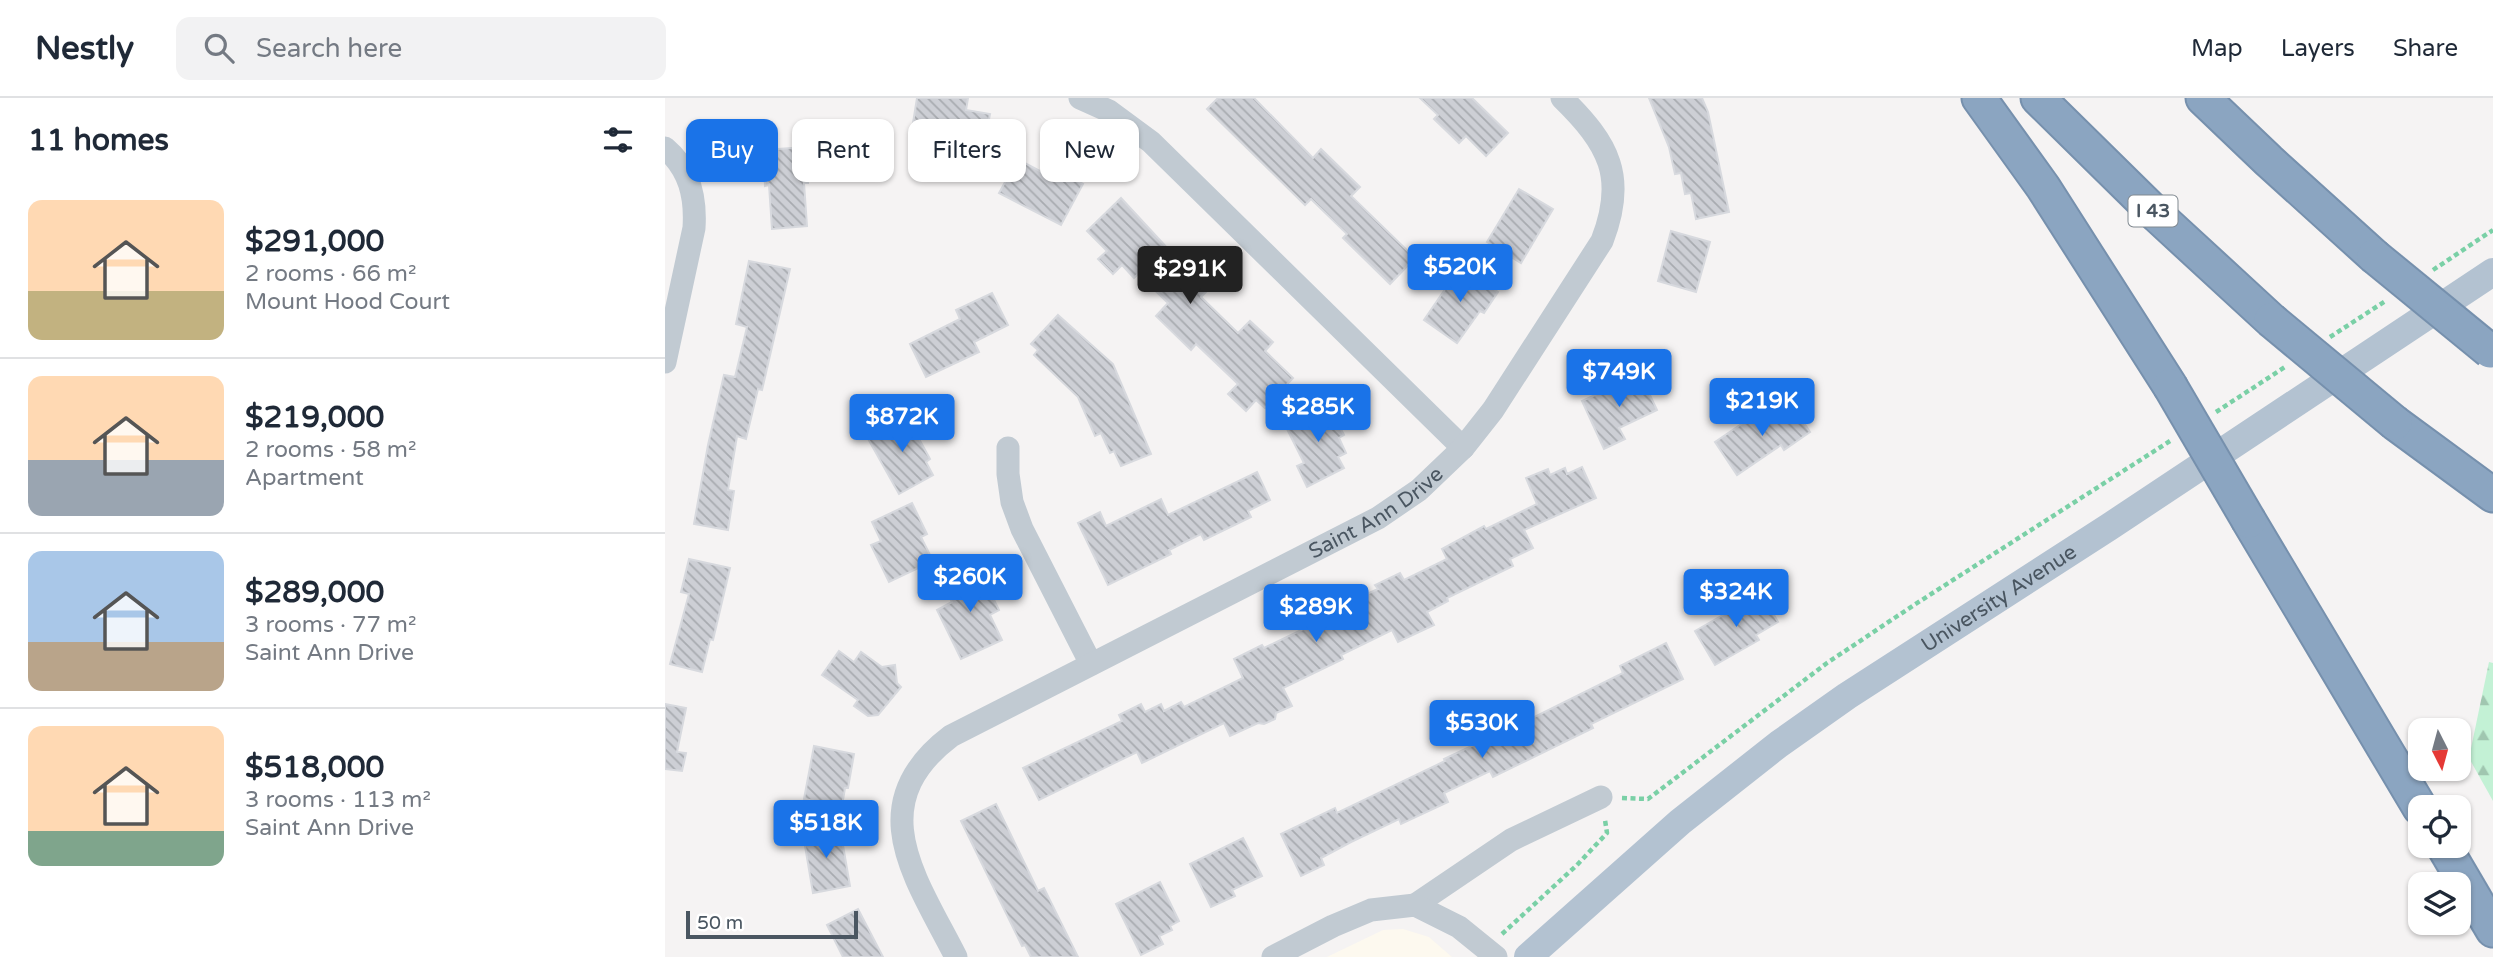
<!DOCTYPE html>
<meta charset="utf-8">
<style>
:root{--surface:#fff;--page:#f2f2f3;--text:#1f2937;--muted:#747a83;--line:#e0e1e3;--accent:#1a73e8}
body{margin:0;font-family:"Varela Round",sans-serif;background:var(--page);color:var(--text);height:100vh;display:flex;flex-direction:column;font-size:26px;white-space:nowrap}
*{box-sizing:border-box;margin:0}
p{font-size:23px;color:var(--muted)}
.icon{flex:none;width:38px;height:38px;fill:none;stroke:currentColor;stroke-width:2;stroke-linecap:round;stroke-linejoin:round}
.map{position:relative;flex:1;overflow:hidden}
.details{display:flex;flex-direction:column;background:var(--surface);width:665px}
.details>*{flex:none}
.guide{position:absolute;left:21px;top:21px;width:665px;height:63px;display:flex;gap:14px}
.needle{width:46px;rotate:174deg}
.controls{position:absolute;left:1743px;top:620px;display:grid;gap:14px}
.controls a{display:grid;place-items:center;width:63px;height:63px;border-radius:14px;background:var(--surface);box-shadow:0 2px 5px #0004;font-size:35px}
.scale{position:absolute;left:21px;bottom:18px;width:172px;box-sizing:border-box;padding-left:7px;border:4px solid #4a5661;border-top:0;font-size:19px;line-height:24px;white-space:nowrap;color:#4a5661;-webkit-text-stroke:5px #fff;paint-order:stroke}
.price{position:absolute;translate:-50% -60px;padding:0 16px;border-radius:7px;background:var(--accent);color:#fff;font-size:23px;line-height:46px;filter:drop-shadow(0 2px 4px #0008)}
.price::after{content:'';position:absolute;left:50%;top:42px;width:21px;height:16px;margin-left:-10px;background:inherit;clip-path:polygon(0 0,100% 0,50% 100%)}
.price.on{background:#222;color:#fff}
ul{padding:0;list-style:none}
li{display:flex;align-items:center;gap:21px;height:175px;padding:0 28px}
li+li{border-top:2px solid var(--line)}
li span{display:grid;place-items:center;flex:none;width:196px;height:140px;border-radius:14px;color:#555}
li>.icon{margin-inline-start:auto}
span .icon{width:84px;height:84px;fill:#fffc;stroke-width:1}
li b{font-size:30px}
h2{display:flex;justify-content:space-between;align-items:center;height:84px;padding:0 28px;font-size:30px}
.tag{padding:0 24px;border-radius:14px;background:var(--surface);box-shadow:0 2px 5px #0004;font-size:24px;line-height:63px}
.tag.on{background:var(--accent);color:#fff}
header{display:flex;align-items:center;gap:42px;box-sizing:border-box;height:98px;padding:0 35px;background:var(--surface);border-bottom:2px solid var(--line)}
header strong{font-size:33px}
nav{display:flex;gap:38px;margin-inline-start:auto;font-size:24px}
.search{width:490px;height:63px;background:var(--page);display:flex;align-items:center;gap:18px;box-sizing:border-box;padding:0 24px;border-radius:14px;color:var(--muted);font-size:26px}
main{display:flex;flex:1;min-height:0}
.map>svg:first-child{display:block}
</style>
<header>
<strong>Nestly</strong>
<div class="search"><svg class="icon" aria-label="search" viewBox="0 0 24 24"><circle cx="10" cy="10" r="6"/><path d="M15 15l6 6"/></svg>Search here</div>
<nav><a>Map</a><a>Layers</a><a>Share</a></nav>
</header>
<main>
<section class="details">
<h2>11 homes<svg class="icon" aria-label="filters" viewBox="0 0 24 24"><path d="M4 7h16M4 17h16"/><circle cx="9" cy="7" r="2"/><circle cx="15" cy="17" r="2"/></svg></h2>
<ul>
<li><span style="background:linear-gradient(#ffd9b3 65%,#c2b280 0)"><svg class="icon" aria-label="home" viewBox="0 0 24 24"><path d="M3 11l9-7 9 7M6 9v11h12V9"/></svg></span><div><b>$291,000</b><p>2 rooms · 66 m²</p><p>Mount Hood Court</p></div></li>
<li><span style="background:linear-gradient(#ffd9b3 60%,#9aa5b1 0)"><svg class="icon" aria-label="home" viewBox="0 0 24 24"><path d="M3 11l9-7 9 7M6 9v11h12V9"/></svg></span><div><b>$219,000</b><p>2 rooms · 58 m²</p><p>Apartment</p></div></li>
<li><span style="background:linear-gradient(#a9c7e8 65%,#b9a48a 0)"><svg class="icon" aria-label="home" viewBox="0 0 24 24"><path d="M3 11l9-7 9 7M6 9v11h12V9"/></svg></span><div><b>$289,000</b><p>3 rooms · 77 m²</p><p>Saint Ann Drive</p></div></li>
<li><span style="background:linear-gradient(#ffd9b3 75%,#7fa58c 0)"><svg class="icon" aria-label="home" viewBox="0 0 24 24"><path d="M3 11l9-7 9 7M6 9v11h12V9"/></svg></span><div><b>$518,000</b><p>3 rooms · 113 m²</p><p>Saint Ann Drive</p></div></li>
</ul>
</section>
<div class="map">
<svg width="1828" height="859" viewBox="0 0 1828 859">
<defs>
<pattern id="forest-firs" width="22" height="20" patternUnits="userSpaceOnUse" patternTransform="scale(1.75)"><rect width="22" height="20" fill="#c3f1d5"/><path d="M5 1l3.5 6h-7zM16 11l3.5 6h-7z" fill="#a0c6b0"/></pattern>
<pattern id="building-back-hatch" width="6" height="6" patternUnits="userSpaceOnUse" patternTransform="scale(1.75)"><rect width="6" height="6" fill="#cdcfd5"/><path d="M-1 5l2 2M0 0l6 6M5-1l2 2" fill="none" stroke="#a8abb0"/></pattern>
</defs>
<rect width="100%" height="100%" fill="#f5f3f3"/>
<path fill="#fdf9ef" d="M738,831l26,8 23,20h-125l56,-27z"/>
<path fill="url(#forest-firs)" d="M1824,564l4,1v138l-24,-43z"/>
<g fill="url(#building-back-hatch)" stroke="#d7d9de" stroke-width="2">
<path d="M252,0h51l-2,12 24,4 -6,32 -41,-7 2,-11 -32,-5z"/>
<path d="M553,0h36l59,60 8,-9 39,38 -9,9 64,62 -25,26 -47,-46 4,-4 -36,-35 -6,6 -98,-96z"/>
<path d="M755,0h52l36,35 -22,23 -20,-20 -7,7 -25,-24 4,-4z"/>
<path d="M984,0h53l6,14 21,100 -33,7 -5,-26 -6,1 -4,-21 -6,1 -6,-27z"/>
<path d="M141,49l2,36h-4l3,43 -35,3 -3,-44 -4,1 -2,-36z"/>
<path d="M351,64h7l28,15 5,-8 27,15 -22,41 -62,-32z"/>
<path d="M854,91l34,20 -32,54 -34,-21z"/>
<path d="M456,100l62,67 3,-3 26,24 -11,11 37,36 12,-12 23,21 -8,9 28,27 -28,30 -9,-8 -10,11 -18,-17 10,-10 -42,-40 -5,6 -35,-34 12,-13 -30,-29 -4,4 -12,-13 -9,9 -15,-15 9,-8 -20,-20z"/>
<path d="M1006,133l39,11 -14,50 -38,-11z"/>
<path d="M84,163l41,8 -28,121 -4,-1 -12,50 -9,-3 -9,54 6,1 -6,39 -34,-6 14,-79 16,-70 11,2 12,-50 -11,-3z"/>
<path d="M796,168l37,26 -14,21 -4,-2 -23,32 -33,-23z"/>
<path d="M327,195l16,32 -34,17 5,10 -53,25 -16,-33 50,-25 -4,-9z"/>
<path d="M393,217l55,49 38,90 -30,12 -7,-15 -4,2 -9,-20 -6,3 -17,-39 -44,-42 4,-5 -7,-6z"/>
<path d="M975,276l17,36 -38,18 6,11 -21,10 -22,-48z"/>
<path d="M662,305l17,32 -5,3 7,15 -8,4 6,11 -37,19 -10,-21 7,-3 -19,-38z"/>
<path d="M1126,305l19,29 -26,18 -3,-5 -44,30 -22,-33 44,-30 6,8z"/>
<path d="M241,317l24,44 -4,3 7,13 -34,19 -32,-57z"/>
<path d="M917,369l14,31 -72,32 9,18 -23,11 3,7 -66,32 1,3 -21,11 7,13 -36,17 -6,-12 -51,25 2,4 -60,29 9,18 -16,7 -1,6 -11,5 -6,-1 -28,13 -6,-13 -82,40 -5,-11 -98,48 -16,-32 99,-47 -3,-6 22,-11 4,8 16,-8 3,7 17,-9 3,5 59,-29 -9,-19 28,-14 2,3 54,-26 -3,-5 63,-28 -3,-4 25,-12 4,7 43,-21 -5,-10 42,-23 2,3 51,-25 -11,-26 22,-9 2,6 15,-7 2,6z"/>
<path d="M592,374l13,28 -22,11 3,6 -47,23 -3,-6 -32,16 2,4 -63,31 -30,-62 22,-11 6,14 55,-27 7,16z"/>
<path d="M247,405l15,31 -6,3 12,24 -44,21 -18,-37 10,-4 -9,-19z"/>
<path d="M24,461l41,9 -17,72 -3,-1 -8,33 -32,-8 19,-70 -8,-2z"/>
<path d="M313,469l21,43 -9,5 12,25 -41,19 -24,-49 15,-8 -9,-18z"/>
<path d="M1096,495l17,29 -22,13 3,5 -44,25 -20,-34z"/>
<path d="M1001,545l17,36 -92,45 2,4 -100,49 -3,-6 -46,22 4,9 -47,22 -2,-5 -48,23 -30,16 3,7 -23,11 -20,-42 54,-26 2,5 108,-52 -1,-2 32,-15 -4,-8 43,-21 5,9 103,-51 -3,-7z"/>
<path d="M174,553l15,11 7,-10 21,15 13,-2 2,18 4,4 -23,28 -10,1 -14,-10 4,-6 -36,-25z"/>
<path d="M0,606l21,4 -9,44 9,1 -4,18 -17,-2z"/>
<path d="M149,648l40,8 -6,34h-3l-3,18 -38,-7z"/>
<path d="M331,706l42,87 6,-3 34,69h-47l-6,-12 -3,1 -61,-125z"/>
<path d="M175,730l10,58 -37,7 -10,-59z"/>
<path d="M578,740l19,38 -30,14 3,6 -24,11 -21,-43z"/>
<path d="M495,784l19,39 -9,5 2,4 -13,6 4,8 -22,11 -25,-51z"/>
<path d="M193,811l25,48h-40l-16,-32z"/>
</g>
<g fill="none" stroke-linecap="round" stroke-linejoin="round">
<g stroke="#7690ad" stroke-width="37">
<g id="highway">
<path d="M1314,0l64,89 127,199"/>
<path d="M1373,0l120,118 113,104"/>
<path d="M1538,0l66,63 105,95"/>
<path d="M1730,325l98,72"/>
<path d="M1584,423l171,287"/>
<path d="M1778,747l50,85"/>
</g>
</g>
<g stroke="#7ad0a6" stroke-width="4.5" stroke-dasharray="5 3.5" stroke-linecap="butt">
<path d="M1768,172l60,-40"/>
<path d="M1665,239l57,-37"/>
<path d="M1551,314l69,-45"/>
<path d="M957,700l26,1 179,-136 87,-58 256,-164"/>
<path d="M837,836l75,-69 30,-32 -2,-13"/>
</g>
<g stroke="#c1cad2" stroke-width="23">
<path d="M415,0l29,13 42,31 312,306"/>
<path d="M0,50c25,21 31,49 29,80l-29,134"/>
<path d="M343,350v26l4,28 10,27 69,135"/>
<path d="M750,807l96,-65 90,-43"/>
<path id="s1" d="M291,859c-40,-79 -96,-152 -5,-221l427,-218 41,-28 44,-42 30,-38 109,-169c25,-64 7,-97 -40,-143"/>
<path d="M608,859l60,-31 38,-16 44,-5 44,22 37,30"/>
</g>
<path stroke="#b3c2d1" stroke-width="28" id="s2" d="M863,859l152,-135 99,-78 68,-48 262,-169 384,-255"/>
<use href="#highway" stroke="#8ba5c1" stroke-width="33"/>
<g stroke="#7690ad" stroke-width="37" stroke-linecap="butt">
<g id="highway-bridge">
<path d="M1709,158l116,95"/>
<path d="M1606,222l124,103"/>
<path d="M1505,288l79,135"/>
</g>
</g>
<use href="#highway-bridge" stroke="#8ba5c1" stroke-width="33"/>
</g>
<g text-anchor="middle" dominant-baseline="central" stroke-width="6" stroke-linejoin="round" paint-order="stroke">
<rect fill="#fff" stroke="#808990" stroke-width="2" x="1463.5" y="97.5" width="49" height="31" rx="5"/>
<g font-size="19" font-weight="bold" fill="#4a5661">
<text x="1488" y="113">I 43</text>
</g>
<g font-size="21" fill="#4a5661" stroke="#fff">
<text stroke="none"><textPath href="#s1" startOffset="730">Saint Ann Drive</textPath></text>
<text stroke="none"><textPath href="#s2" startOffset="593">University Avenue</textPath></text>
</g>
</g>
</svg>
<div class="controls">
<a><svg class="needle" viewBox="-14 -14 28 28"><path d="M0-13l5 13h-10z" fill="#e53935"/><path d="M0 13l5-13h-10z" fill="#747a83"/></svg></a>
<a><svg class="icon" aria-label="locate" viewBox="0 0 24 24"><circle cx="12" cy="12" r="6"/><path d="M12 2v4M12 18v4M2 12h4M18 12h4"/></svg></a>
<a><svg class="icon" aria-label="layers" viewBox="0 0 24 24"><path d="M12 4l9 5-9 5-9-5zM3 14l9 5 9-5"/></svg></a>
</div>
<div class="scale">50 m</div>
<b class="price" style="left:795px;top:206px">$520K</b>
<b class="price on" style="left:525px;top:208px">$291K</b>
<b class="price" style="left:954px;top:311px">$749K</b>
<b class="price" style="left:1097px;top:340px">$219K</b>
<b class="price" style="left:653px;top:346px">$285K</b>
<b class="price" style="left:237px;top:356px">$872K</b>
<b class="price" style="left:305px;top:516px">$260K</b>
<b class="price" style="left:1071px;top:531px">$324K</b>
<b class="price" style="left:651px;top:546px">$289K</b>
<b class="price" style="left:817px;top:662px">$530K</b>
<b class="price" style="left:161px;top:762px">$518K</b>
<div class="guide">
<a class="tag on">Buy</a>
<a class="tag">Rent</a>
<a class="tag">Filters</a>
<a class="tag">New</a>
</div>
</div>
</main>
